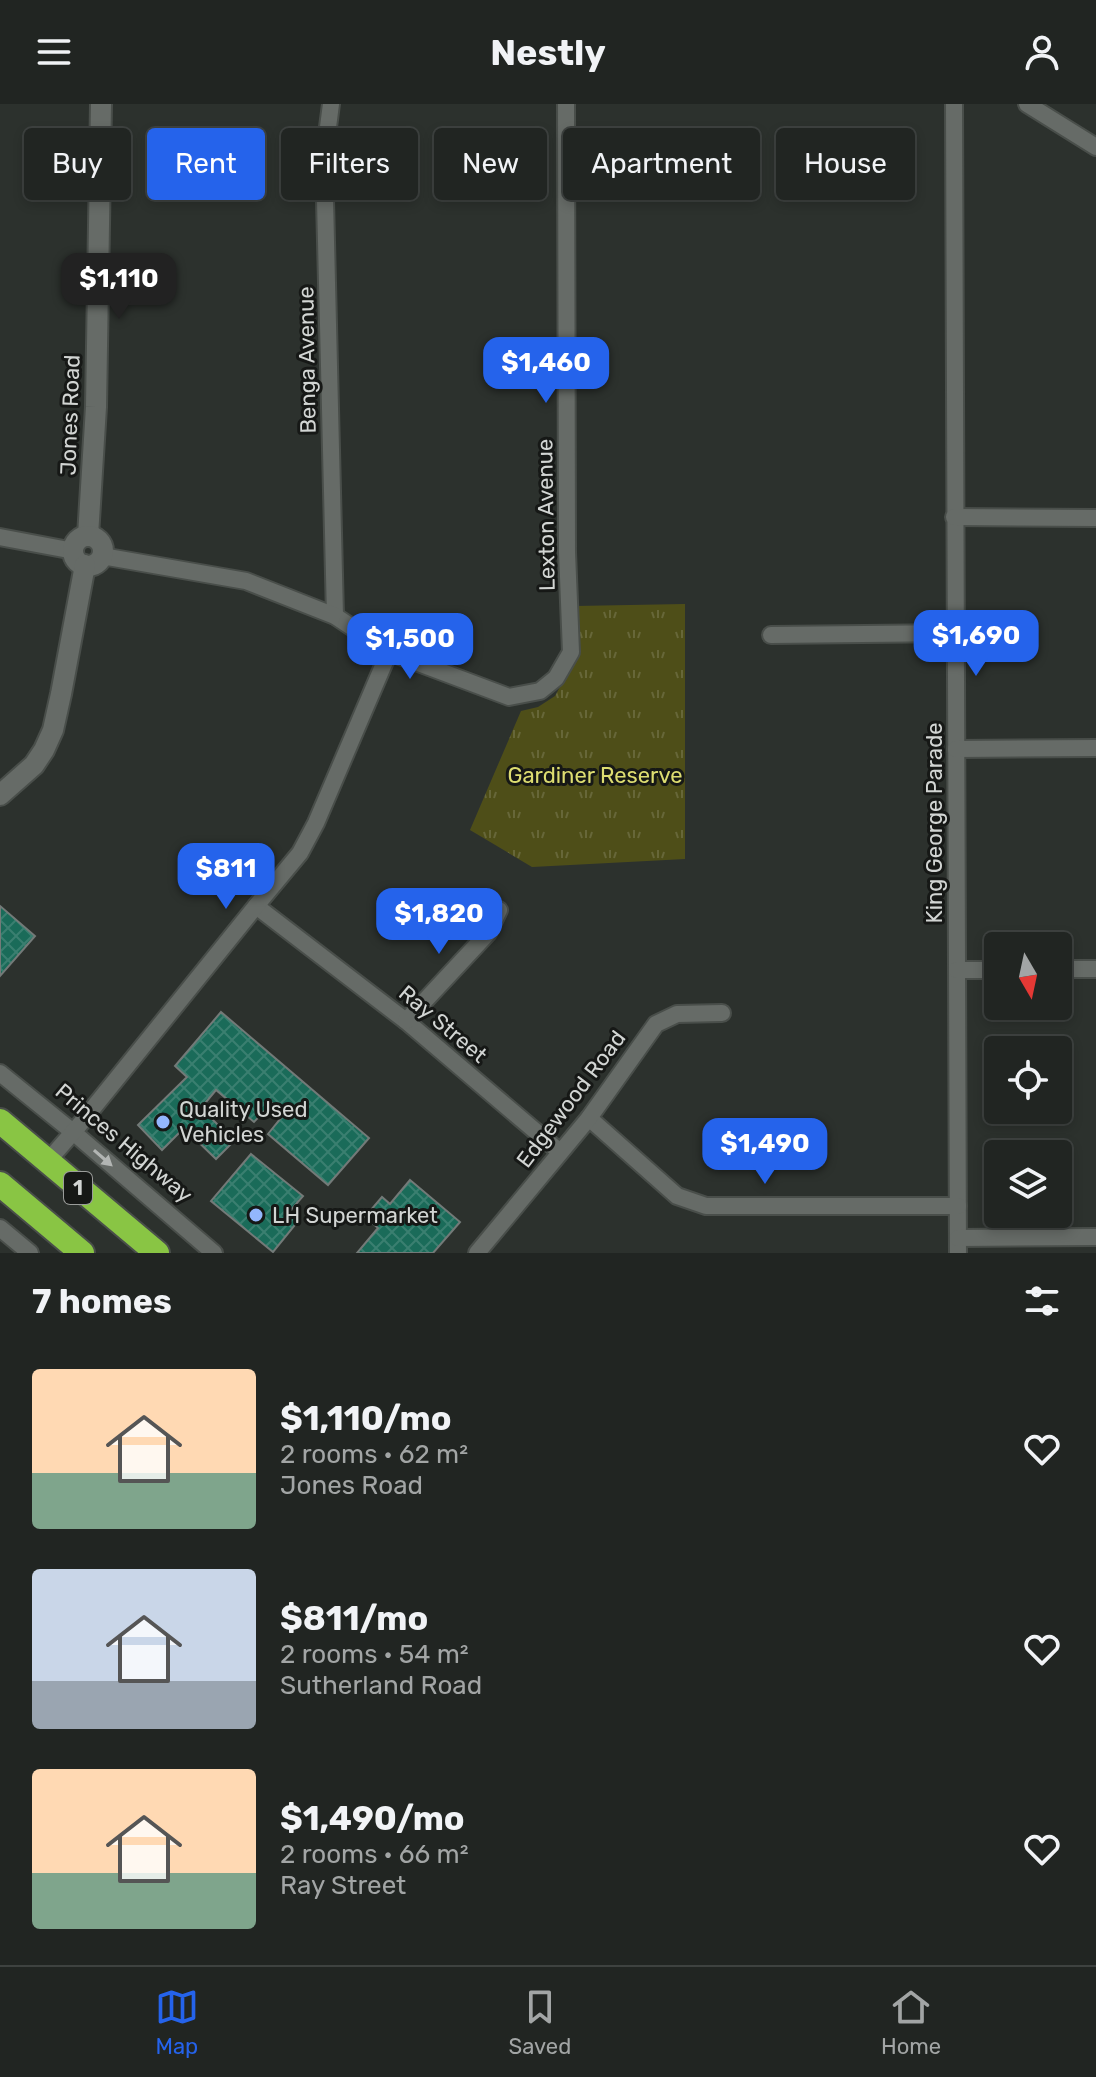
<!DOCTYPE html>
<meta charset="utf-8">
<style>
:root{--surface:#212522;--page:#292d2a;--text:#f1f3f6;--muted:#a2a5a5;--line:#3e4240;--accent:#2563eb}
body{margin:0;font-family:Rubik,sans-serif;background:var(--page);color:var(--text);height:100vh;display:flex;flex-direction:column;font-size:30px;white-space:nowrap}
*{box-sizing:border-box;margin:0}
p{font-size:26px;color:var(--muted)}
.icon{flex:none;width:44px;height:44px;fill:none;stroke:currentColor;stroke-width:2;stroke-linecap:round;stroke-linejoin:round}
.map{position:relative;height:1149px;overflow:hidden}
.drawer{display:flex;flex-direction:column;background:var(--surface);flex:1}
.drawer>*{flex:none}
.banner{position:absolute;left:24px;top:24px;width:1048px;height:72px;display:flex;gap:16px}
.needle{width:52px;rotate:171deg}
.buttons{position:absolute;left:984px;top:828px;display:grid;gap:16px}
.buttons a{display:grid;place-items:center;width:88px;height:88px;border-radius:8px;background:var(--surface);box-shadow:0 4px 12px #0003,0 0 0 2px var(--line);font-size:40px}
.price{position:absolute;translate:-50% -68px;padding:0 18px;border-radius:16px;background:var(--accent);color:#fff;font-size:26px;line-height:52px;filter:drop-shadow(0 2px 4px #0008)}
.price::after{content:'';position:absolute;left:50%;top:48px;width:24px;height:18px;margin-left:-12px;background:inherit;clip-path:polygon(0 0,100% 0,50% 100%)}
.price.current{background:#222;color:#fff}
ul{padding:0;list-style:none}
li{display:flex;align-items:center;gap:24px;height:200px;padding:0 32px}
li span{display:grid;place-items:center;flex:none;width:224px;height:160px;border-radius:8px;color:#555}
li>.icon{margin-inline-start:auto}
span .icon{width:96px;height:96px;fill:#fffc;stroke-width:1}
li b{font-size:34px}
h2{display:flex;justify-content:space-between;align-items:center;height:96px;padding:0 32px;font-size:34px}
.chip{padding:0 28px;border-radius:8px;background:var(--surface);box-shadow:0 4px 12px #0003,0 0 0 2px var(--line);font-size:28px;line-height:72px}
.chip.current{background:var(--accent);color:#fff}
header{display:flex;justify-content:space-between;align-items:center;height:104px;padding:0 32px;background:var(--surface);font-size:36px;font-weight:700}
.menu{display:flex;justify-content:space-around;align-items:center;height:112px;border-top:2px solid var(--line);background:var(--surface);font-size:22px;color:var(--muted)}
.menu a{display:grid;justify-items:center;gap:4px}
.menu .current{color:var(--accent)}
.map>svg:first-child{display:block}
</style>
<header><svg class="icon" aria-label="menu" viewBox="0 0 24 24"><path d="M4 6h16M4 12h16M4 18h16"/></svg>Nestly<svg class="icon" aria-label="person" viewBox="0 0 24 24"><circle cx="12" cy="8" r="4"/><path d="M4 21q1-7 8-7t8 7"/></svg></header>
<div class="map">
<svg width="1096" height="1149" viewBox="0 0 1096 1149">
<defs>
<pattern id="park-tufts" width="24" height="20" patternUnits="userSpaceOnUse" patternTransform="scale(2)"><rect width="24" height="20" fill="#4e4e18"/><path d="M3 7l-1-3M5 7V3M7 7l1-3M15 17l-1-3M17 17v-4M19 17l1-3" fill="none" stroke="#676739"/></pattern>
<pattern id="building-cross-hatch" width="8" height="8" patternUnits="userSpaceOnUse" patternTransform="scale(2)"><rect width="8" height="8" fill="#1a6b59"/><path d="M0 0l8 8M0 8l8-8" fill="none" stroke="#3a7f70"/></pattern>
</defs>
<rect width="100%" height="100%" fill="#2c312d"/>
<path fill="url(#park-tufts)" d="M685,500v255l-153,8 -62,-37 51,-119 17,-4 17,-11 20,-37 1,-53z"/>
<g fill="url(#building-cross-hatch)" stroke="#737a78" stroke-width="2">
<path d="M0,802l35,30 -35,40z"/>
<path d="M221,908l148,126 -41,47 -60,-51 16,-20 -12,-11 -18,19 -38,-32 -15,18 33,33 -18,18 -32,-31 -22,22 -24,-25 49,-48 -12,-11z"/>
<path d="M251,1050l52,42 -14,16 10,8 -26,32 -62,-51z"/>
<path d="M410,1076l50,42 -27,31h-76l21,-25 -13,-11 17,-20 8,7z"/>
</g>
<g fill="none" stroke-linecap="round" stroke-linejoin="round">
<g stroke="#494e4a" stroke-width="20">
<g id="street">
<path d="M331,0l-7,54 11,458"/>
<path d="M954,0l4,1149"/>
<path d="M1027,0l69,43"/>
<path d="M954,413l142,1"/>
<path d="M0,433l74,14"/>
<path d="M102,452l144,25 89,35 54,36 120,45 31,-6 16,-13 15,-26 -4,-100 -1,-448"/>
<path d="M771,531l185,-2"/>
<path d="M956,645l140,-1"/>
<path d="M256,802l150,115 154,131"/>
<path d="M1058,865h38"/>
<path d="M957,866h41"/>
<path d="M406,917l82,-88 11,-23"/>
<path d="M0,969l73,59 141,121"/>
<path d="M589,1014l88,78 29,10h252"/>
<path d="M47,1058l34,-39 175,-217 44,-53 16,-30 73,-171"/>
<path d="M0,1124l30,25"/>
<path d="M958,1134l138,-1"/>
<path d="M477,1149l112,-135 67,-94 21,-10 45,-1"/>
</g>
</g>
<g stroke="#494e4a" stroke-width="24">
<g id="secondary">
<path d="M88,432l8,-129 5,-303"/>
<circle cx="88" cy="447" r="15"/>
<path d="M0,691l34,-30 10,-15 9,-20 8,-36 24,-129"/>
</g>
</g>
<g stroke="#494e4a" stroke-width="28">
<g id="highway">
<path d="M0,1017l157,132"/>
<path d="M0,1080l82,69"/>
</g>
</g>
<use href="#street" stroke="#666b67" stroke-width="16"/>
<use href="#secondary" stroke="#666b67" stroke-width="20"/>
<use href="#highway" stroke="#89c544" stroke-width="24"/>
</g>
<defs><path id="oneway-solid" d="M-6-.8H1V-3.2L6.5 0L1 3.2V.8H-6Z" transform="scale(2)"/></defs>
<use fill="#b2b5b3" href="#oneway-solid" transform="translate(103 1054) rotate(41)"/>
<g fill="#93b7fd" stroke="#161816" stroke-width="3">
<circle cx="163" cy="1018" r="8"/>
<circle cx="256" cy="1111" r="8"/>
</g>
<g text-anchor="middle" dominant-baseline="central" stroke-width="6" stroke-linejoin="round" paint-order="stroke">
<rect fill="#161816" stroke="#9a9c9a" stroke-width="2" x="64" y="1068" width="28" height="32" rx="6"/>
<g font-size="20" font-weight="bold" fill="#d2d5d3">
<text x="78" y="1084">1</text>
</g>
<g font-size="22" fill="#d2d5d3" stroke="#161816">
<text transform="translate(307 256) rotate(-91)">Benga Avenue</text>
<text transform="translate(70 311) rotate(-88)">Jones Road</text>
<text transform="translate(546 411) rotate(-91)">Lexton Avenue</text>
<text transform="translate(934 719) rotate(-90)">King George Parade</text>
<text transform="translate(443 920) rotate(40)">Ray Street</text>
<text transform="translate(571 995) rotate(-53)">Edgewood Road</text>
<text transform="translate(124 1039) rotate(40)">Princes Highway</text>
</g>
<g font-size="22" fill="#dddd71" stroke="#161816">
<text x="595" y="671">Gardiner Reserve</text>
</g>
<g font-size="22" fill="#d2d5d3" stroke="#161816" text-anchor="start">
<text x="179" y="1005">Quality Used<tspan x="179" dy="25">Vehicles</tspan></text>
<text x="272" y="1111">LH Supermarket</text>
</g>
</g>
</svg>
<div class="buttons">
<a><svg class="needle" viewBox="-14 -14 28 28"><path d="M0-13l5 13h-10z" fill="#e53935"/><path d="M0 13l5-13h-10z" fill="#a2a5a5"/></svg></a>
<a><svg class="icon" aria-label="locate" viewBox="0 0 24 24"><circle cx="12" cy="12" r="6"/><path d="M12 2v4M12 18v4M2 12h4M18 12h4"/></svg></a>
<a><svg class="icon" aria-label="layers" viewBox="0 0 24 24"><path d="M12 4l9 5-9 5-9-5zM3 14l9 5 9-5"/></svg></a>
</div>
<b class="price current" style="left:119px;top:217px">$1,110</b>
<b class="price" style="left:546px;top:301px">$1,460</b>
<b class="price" style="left:976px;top:574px">$1,690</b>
<b class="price" style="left:410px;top:577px">$1,500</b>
<b class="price" style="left:226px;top:807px">$811</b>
<b class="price" style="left:439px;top:852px">$1,820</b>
<b class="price" style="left:765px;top:1082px">$1,490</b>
<div class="banner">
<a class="chip">Buy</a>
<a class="chip current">Rent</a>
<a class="chip">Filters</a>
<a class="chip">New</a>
<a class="chip">Apartment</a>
<a class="chip">House</a>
</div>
</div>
<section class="drawer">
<h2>7 homes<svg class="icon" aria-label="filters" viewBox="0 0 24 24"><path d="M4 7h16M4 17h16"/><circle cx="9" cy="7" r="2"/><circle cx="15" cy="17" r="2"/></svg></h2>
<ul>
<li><span style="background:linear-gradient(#ffd9b3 65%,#7fa58c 0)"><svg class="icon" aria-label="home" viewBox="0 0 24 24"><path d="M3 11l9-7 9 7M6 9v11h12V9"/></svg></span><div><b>$1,110/mo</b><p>2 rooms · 62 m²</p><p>Jones Road</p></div><svg class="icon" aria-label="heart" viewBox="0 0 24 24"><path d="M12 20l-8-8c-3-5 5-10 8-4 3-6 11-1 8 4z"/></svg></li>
<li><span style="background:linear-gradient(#c9d6e8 70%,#9aa5b1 0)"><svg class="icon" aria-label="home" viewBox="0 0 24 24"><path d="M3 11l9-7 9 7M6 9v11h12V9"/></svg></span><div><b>$811/mo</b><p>2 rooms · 54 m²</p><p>Sutherland Road</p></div><svg class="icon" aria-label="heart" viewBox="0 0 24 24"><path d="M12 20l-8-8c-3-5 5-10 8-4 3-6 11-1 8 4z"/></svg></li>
<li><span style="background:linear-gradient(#ffd9b3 65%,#7fa58c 0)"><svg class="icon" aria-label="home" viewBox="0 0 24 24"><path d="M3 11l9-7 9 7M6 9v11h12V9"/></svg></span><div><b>$1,490/mo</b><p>2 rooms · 66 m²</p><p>Ray Street</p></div><svg class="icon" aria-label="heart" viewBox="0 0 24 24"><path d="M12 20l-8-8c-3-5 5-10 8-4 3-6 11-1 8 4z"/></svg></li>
</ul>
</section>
<nav class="menu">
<a class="current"><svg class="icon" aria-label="map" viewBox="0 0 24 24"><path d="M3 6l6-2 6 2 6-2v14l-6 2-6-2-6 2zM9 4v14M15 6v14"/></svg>Map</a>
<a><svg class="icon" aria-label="saved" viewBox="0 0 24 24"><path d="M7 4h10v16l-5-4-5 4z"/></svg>Saved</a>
<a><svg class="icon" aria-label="home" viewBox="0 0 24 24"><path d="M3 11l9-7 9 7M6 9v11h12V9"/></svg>Home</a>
</nav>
